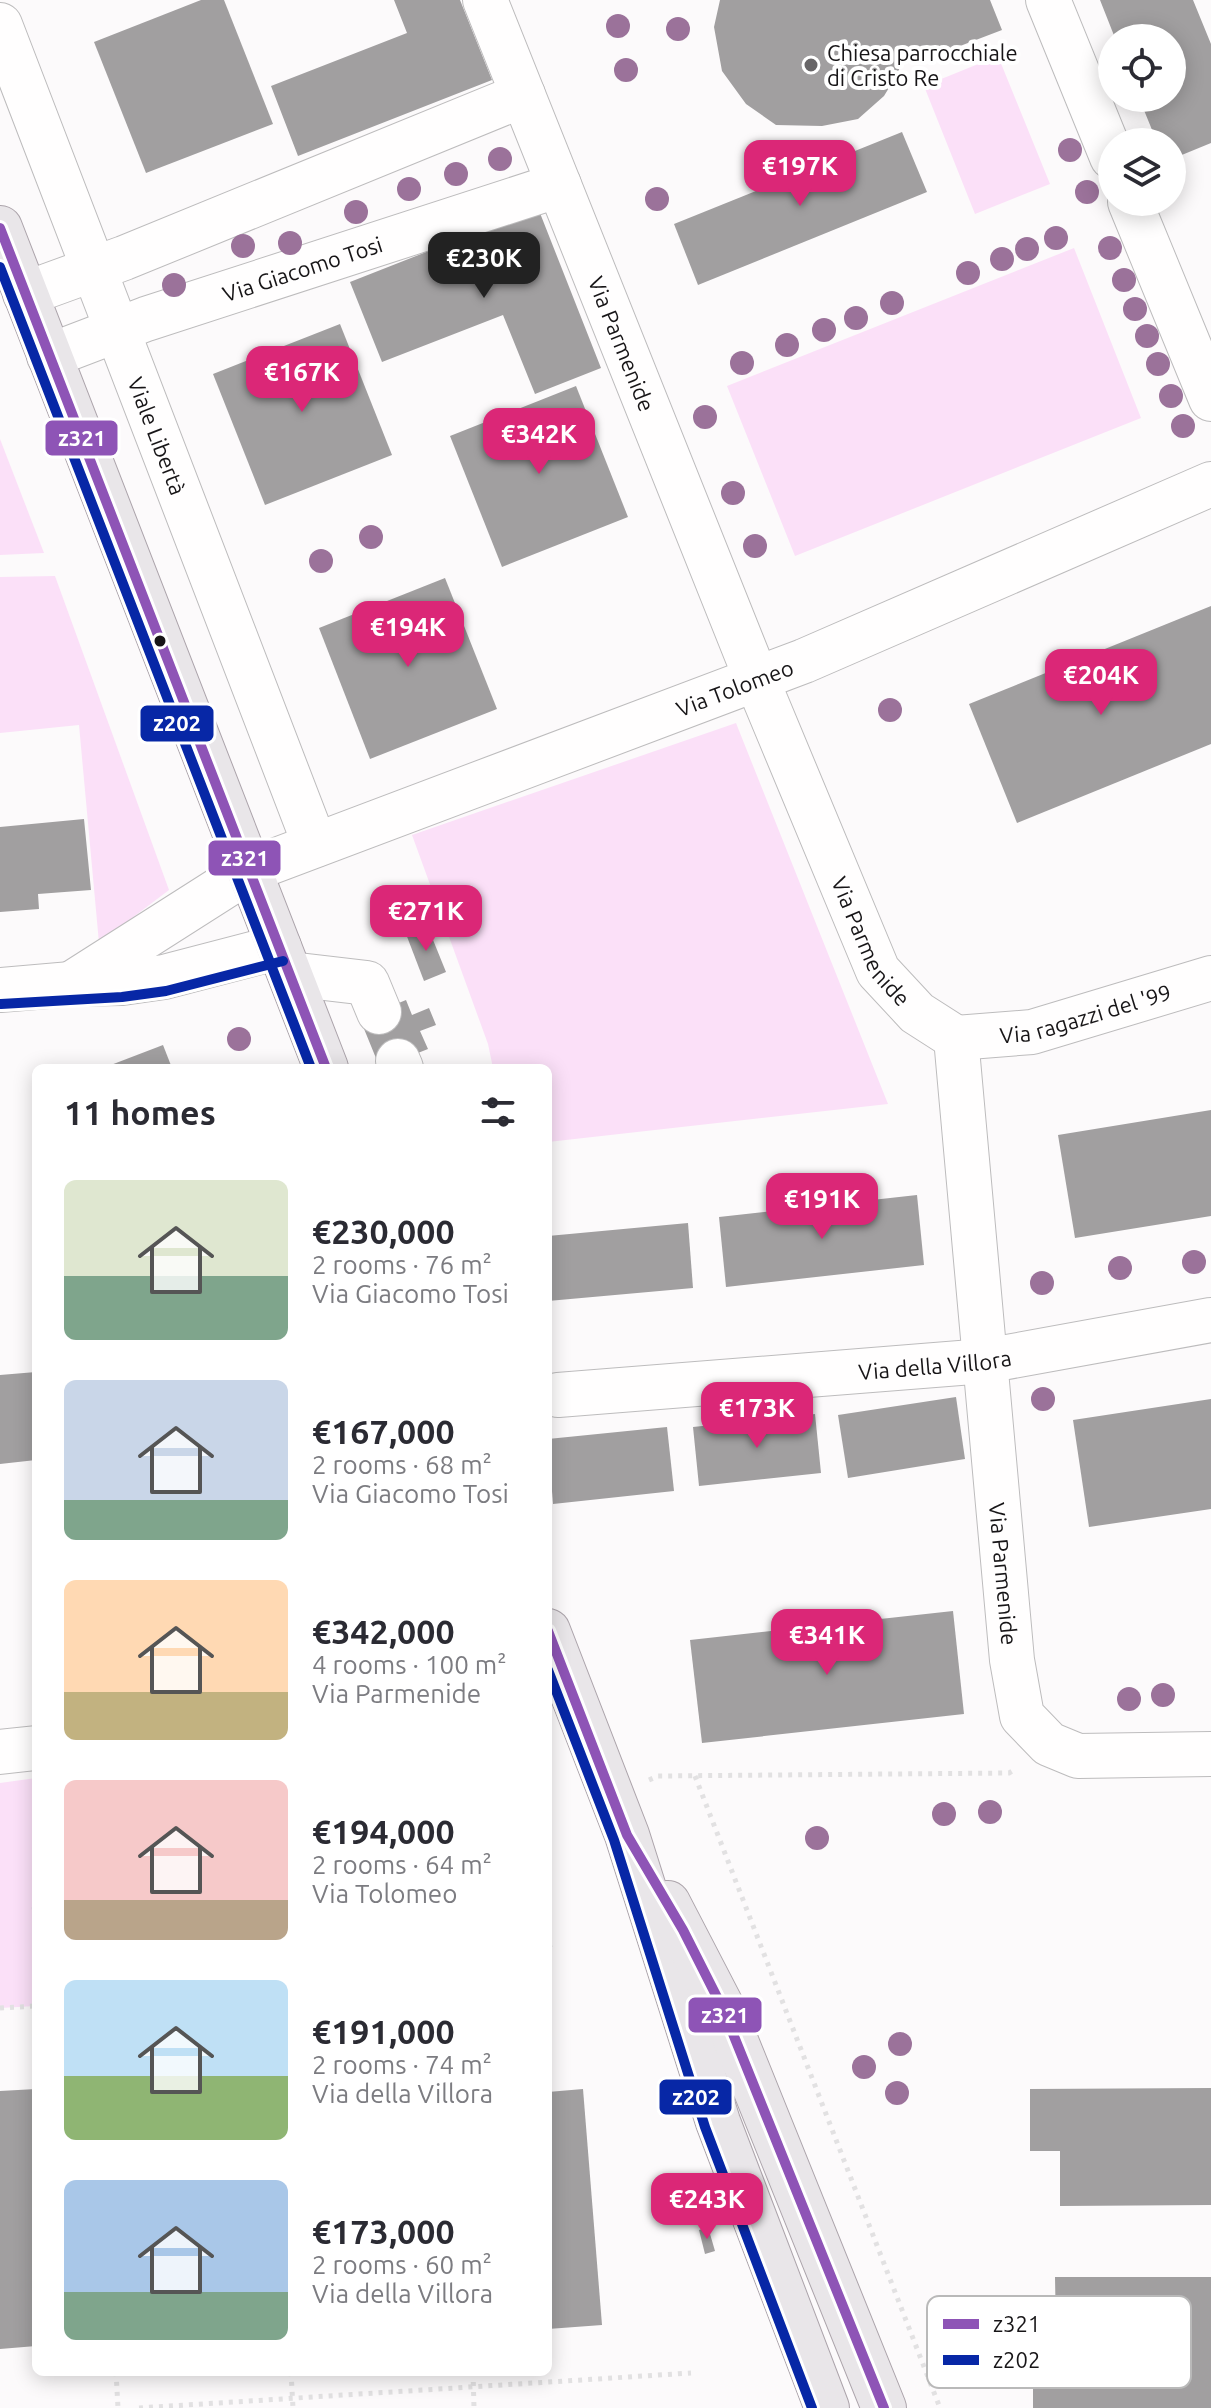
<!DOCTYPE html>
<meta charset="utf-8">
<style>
:root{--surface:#fff;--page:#f7f7f7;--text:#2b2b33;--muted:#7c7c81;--accent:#db2777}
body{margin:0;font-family:Ubuntu,sans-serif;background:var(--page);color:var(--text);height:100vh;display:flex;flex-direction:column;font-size:30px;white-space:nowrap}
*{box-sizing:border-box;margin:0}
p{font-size:26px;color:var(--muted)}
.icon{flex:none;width:44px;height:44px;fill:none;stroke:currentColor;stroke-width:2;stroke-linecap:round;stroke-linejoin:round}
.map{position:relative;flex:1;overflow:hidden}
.drawer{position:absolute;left:32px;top:1064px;width:520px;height:1312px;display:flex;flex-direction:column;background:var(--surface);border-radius:12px;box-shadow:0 4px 20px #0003}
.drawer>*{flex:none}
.fabs{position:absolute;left:1098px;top:24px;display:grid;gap:16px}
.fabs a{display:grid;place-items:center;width:88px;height:88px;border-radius:50%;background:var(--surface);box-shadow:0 4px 20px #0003;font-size:40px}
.price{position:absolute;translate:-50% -68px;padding:0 18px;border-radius:16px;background:var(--accent);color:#fff;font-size:26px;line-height:52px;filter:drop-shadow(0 2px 4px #0008)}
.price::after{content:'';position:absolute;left:50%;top:48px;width:24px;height:18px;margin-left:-12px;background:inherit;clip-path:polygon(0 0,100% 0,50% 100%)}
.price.on{background:#222;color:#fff}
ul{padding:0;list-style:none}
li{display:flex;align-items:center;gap:24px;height:200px;padding:0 32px}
li span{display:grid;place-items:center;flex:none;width:224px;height:160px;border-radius:12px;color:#555}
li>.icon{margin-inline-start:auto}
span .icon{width:96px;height:96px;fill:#fffc;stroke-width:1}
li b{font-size:34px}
h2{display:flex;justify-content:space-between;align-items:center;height:96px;padding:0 32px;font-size:34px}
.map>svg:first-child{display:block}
</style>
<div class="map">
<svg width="1211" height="2408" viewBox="0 0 1211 2408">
<rect width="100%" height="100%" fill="#fcfafb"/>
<g fill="#fbe0f8">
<path d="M998,56l52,128 -75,30 -51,-128z"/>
<path d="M1074,248l67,170 -346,138 -68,-170z"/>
<path d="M0,439l44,114 -44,2z"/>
<path d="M55,576l114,314 -70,53 -20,-218 -79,8v-156z"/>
<path d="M736,723l152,381 -340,38v-74h-55l-5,-24 -76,-209z"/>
<path d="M36,1778v228l-36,2v-225z"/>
</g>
<g fill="#a19fa0">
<path d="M201,0h23l49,124 -127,49 -52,-131z"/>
<path d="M394,0h66l32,80 -194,76 -27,-70 136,-53z"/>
<path d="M720,0h270l12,30 -76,29 -20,-13 -8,27 -14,23 -26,23 -36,7 -46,-1 -30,-21 -24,-33 -8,-44z"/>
<path d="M1100,0h93l18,44v99l-39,16v-17h-15l-18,-44h33v-60h-57z"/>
<path d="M902,132l25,60 -229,93 -24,-61z"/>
<path d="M538,208l63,160 -66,26 -32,-79 -121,47 -32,-80z"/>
<path d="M340,324l52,131 -127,50 -52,-131z"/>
<path d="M576,386l52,131 -126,50 -52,-131z"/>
<path d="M445,578l52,131 -127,50 -51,-131z"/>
<path d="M1211,606v138l-194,79 -48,-119z"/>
<path d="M84,819l7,71 -53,4 1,15 -39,3v-85z"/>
<path d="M427,925l19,47 -22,9 -18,-47z"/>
<path d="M406,1000l6,15 17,-7 7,17 -16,6 8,18 -48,19 -20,-49z"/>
<path d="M163,1045l9,23h-69z"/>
<path d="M1211,1110v106l-136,22 -17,-103z"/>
<path d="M917,1195l7,70 -198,22 -7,-70z"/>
<path d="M688,1223l5,65 -145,13v-65z"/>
<path d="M36,1372v88l-36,4v-89z"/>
<path d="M956,1397l9,62 -117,19 -10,-63z"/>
<path d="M1211,1399v110l-122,18 -16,-107z"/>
<path d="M815,1414l6,59 -122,13 -6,-59z"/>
<path d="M667,1427l7,64 -121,13 -5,-65z"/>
<path d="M953,1611l11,103 -262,29 -12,-103z"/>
<path d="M1211,2088v117l-151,1v-55h-30v-62z"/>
<path d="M36,2089v80h-4l4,64v113l-36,3v-258z"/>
<path d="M583,2089l19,236 -54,4v-237z"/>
<path d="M708,2227l7,24 -10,3 -6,-24z"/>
<path d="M1055,2277h156v131h-178v-76h23z"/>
</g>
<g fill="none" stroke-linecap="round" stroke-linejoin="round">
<g stroke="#bdbcbd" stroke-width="46">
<g id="minor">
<path id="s1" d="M485,0l271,678 122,293 39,42 39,25"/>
<path d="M1048,0l64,157"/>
<path id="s2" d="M0,25l315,820"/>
<path d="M1130,202l81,197"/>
<path d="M25,294l99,-36 399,-163"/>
<path id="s3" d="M49,356l97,-37 413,-134"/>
<path d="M290,974l77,9 12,29"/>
<path id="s4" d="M71,984l179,-114 554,-209 407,-177"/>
<path d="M0,990l71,-6 51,-1 42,-6 115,-30"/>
<path id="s5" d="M956,1038l56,622 10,56 27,28 29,12 133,-2"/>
<path id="s6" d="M956,1038l76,-6 179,-54"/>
<path d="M398,1061l3,7"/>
<path id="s7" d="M558,1395l427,-34 226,-41"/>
<path d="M0,1752l36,-4"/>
</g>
</g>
<g stroke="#aca4ab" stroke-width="46">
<g id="major">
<path d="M0,228l326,840"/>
<path d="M548,1631l79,204 91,287 109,286"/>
<path d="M668,1903l55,106 161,399"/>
</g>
</g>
<g stroke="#e2e1e2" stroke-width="5" stroke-dasharray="4 6" stroke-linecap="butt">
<path d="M695,1776l245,632"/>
<path d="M649,1780l9,-4 351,-3 5,-3"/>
<path d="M32,1910l4,-1"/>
<path d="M548,1946l8,-4"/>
<path d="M0,2008l36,-2"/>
<path d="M116,2372l2,36"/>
<path d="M291,2372l2,36"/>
<path d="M473,2372l1,36"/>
<path d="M139,2408l552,-35"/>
</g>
<use href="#minor" stroke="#fffefe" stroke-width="44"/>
<use href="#major" stroke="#e9e6e9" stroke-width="44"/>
<g stroke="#fff" stroke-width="16">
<g id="bus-1">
<path d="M0,228l326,840"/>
<path d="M548,1631l79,204 56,95 40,79 161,399"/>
</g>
</g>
<g stroke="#fff" stroke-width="16">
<g id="bus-2">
<path d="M0,267l311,801"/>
<path d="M1,1004l121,-7 44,-6 117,-30"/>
<path d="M548,1670l66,170 91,287 107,281"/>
</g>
</g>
<use href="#bus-1" stroke="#8e54b6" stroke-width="10"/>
<use href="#bus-2" stroke="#0727a6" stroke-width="10"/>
</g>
<g fill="#9b729a">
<circle cx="618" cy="26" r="12"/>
<circle cx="678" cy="29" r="12"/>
<circle cx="626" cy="70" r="12"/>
<circle cx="1070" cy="150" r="12"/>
<circle cx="500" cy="159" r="12"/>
<circle cx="456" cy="174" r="12"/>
<circle cx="409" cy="189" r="12"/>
<circle cx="1087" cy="192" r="12"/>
<circle cx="657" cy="199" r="12"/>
<circle cx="356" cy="212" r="12"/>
<circle cx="1056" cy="238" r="12"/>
<circle cx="290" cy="243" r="12"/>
<circle cx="243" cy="246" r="12"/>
<circle cx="1110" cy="248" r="12"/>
<circle cx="1027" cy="249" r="12"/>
<circle cx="1002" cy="259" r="12"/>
<circle cx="968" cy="273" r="12"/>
<circle cx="1124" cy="280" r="12"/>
<circle cx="174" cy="285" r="12"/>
<circle cx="892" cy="303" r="12"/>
<circle cx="1135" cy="309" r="12"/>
<circle cx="856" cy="318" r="12"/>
<circle cx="824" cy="330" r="12"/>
<circle cx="1147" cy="336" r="12"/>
<circle cx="787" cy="345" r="12"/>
<circle cx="742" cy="363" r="12"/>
<circle cx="1158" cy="364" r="12"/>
<circle cx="1171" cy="396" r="12"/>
<circle cx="705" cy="417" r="12"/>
<circle cx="1183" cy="426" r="12"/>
<circle cx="733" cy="493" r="12"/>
<circle cx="371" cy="537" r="12"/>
<circle cx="755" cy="546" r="12"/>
<circle cx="321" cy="561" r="12"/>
<circle cx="890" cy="710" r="12"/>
<circle cx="239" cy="1039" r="12"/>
<circle cx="1194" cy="1262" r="12"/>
<circle cx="1120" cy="1268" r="12"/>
<circle cx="1042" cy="1283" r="12"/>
<circle cx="1043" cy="1399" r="12"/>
<circle cx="1163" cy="1695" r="12"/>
<circle cx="1129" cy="1699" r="12"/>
<circle cx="990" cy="1812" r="12"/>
<circle cx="944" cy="1814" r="12"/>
<circle cx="817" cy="1838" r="12"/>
<circle cx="900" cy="2044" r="12"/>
<circle cx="864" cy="2067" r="12"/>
<circle cx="897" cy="2093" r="12"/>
</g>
<circle fill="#676567" stroke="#fff" stroke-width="3" cx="811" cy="65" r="8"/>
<circle fill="#171517" stroke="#fff" stroke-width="3" cx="160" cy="641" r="7"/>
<g text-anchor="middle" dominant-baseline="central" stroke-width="8" stroke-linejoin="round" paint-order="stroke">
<g font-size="22" fill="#171517" stroke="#fff" text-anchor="start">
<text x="827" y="52">Chiesa parrocchiale<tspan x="827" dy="25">di Cristo Re</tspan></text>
</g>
<g font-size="22" fill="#171517" stroke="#fff">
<text stroke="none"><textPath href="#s3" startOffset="268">Via Giacomo Tosi</textPath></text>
<text stroke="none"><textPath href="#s1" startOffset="370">Via Parmenide</textPath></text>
<text stroke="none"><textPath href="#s2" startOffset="440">Viale Libertà</textPath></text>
<text stroke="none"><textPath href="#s4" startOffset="730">Via Tolomeo</textPath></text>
<text stroke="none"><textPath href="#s1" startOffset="1018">Via Parmenide</textPath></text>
<text stroke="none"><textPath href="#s6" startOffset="132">Via ragazzi del '99</textPath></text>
<text stroke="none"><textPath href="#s7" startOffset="378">Via della Villora</textPath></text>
<text stroke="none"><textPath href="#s5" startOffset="538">Via Parmenide</textPath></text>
</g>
</g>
<rect x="927" y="2296" width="264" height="92" rx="12" fill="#fff" stroke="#b9b9b9" stroke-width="2"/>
<rect x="943" y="2319" width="36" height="10" fill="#8e54b6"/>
<rect x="943" y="2355" width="36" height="10" fill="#0727a6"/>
<g font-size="22" fill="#171517">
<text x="993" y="2332">z321</text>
<text x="993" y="2368">z202</text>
</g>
<g stroke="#fff" stroke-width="3">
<rect x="44" y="419" width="75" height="38" rx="8" fill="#8e54b6"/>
<rect x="139" y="704" width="76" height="39" rx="8" fill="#0727a6"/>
<rect x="207" y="839" width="75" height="38" rx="8" fill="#8e54b6"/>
<rect x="687" y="1996" width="76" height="38" rx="8" fill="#8e54b6"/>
<rect x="658" y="2078" width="75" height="38" rx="8" fill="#0727a6"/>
</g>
<g font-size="22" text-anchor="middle" font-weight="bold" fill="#fff">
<text x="82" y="446">z321</text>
<text x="177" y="731">z202</text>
<text x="245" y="866">z321</text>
<text x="725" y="2023">z321</text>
<text x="696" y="2105">z202</text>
</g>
</svg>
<div class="fabs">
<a><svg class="icon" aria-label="locate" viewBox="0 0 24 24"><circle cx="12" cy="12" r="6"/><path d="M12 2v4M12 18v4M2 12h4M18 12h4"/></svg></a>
<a><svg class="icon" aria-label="layers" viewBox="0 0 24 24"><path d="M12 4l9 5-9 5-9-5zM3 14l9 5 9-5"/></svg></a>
</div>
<b class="price" style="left:800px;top:208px">€197K</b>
<b class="price on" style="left:484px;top:300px">€230K</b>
<b class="price" style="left:302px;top:414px">€167K</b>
<b class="price" style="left:539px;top:476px">€342K</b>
<b class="price" style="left:408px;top:669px">€194K</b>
<b class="price" style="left:1101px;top:717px">€204K</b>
<b class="price" style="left:426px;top:953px">€271K</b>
<b class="price" style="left:822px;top:1241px">€191K</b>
<b class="price" style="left:757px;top:1450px">€173K</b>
<b class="price" style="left:827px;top:1677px">€341K</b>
<b class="price" style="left:707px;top:2241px">€243K</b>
<section class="drawer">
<h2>11 homes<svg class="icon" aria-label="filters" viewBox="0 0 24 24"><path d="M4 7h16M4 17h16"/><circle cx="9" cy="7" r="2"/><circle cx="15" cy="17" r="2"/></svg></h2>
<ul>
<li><span style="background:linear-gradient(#dfe7d0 60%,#7fa58c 0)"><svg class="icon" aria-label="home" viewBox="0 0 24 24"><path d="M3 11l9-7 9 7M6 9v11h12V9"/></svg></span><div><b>€230,000</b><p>2 rooms · 76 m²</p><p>Via Giacomo Tosi</p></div></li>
<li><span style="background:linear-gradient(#c9d6e8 75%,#7fa58c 0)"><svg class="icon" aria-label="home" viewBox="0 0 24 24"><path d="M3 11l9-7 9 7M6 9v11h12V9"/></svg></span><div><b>€167,000</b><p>2 rooms · 68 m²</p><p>Via Giacomo Tosi</p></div></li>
<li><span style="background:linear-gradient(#ffd9b3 70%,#c2b280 0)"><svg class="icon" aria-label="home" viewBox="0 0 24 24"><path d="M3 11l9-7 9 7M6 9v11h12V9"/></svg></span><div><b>€342,000</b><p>4 rooms · 100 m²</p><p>Via Parmenide</p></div></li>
<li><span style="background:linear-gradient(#f6c9c9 75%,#b9a48a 0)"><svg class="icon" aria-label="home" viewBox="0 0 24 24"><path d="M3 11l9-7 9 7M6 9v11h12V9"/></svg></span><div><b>€194,000</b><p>2 rooms · 64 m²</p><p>Via Tolomeo</p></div></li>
<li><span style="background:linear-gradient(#bfe0f5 60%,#8fb573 0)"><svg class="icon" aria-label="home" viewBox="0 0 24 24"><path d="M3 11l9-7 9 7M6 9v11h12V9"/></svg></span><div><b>€191,000</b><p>2 rooms · 74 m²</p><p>Via della Villora</p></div></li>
<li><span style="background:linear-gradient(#a9c7e8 70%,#7fa58c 0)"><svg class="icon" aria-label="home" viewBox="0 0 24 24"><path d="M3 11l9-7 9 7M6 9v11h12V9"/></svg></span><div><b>€173,000</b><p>2 rooms · 60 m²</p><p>Via della Villora</p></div></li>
</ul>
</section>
</div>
